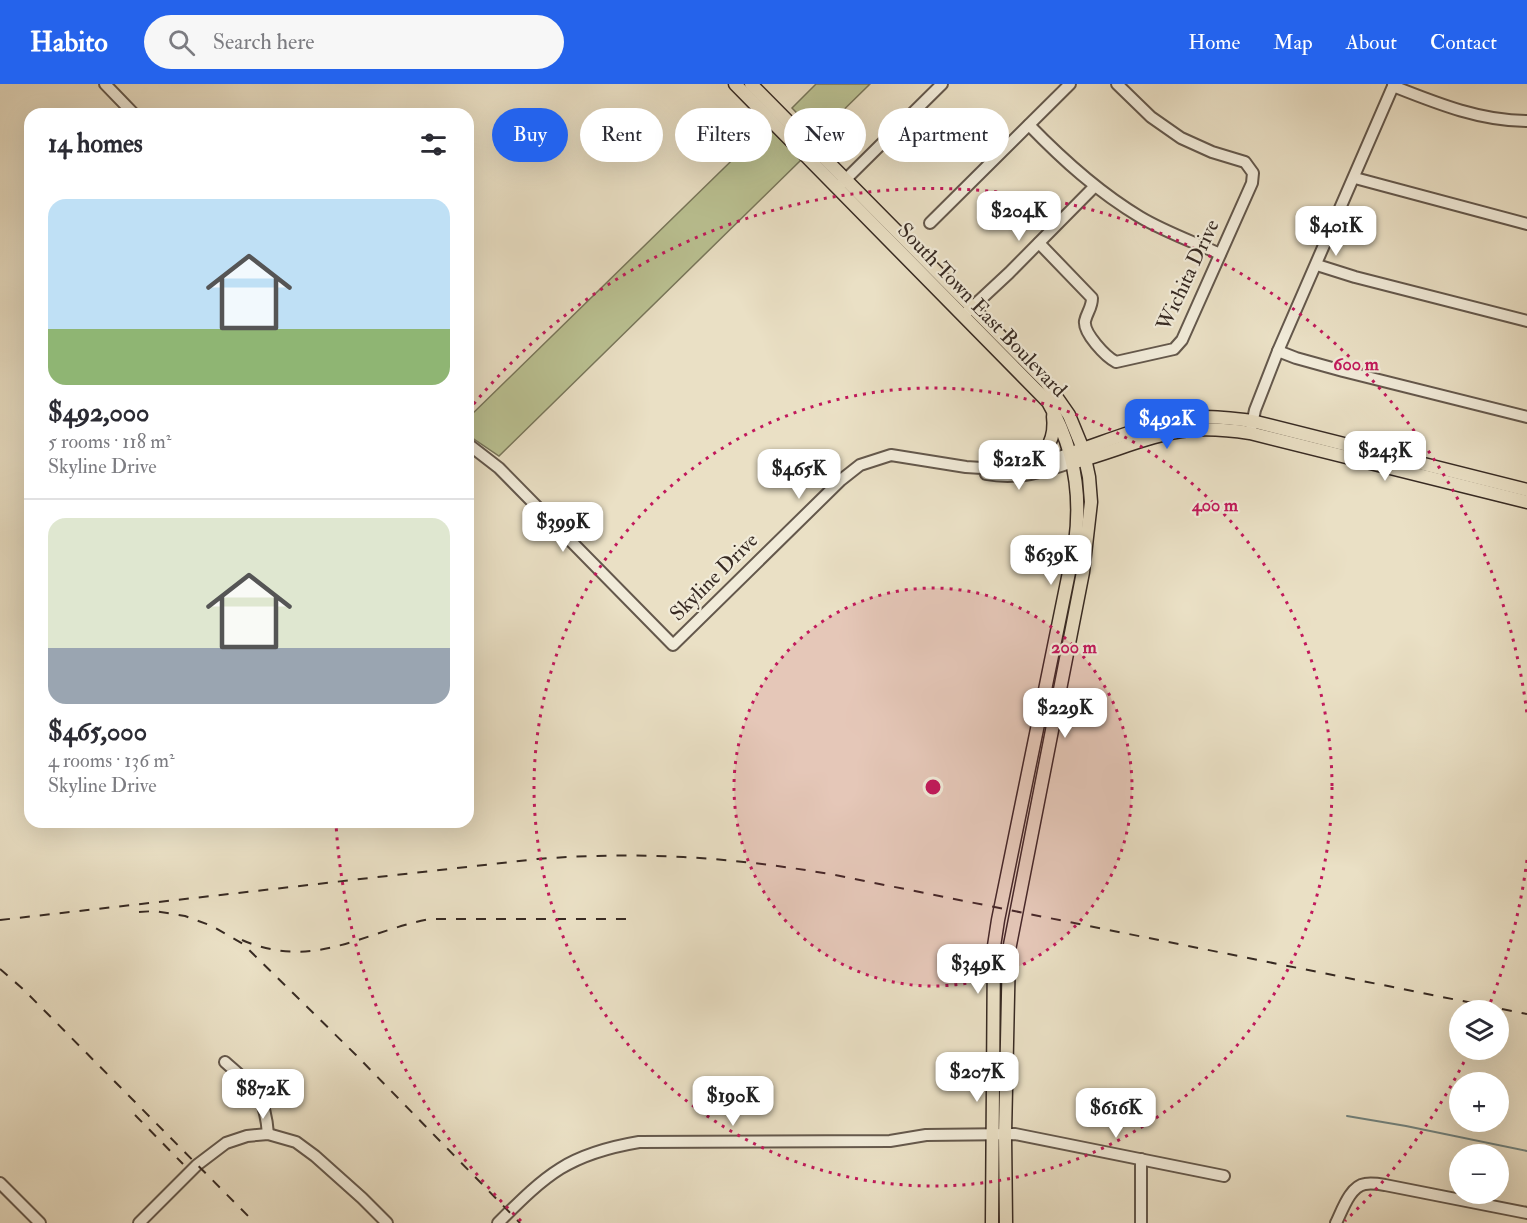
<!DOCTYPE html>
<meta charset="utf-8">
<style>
:root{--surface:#fff;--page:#f7f7f7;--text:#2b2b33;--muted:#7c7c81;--line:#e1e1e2;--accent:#2563eb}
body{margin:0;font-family:"IM FELL Double Pica",serif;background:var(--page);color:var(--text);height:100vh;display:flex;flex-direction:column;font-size:22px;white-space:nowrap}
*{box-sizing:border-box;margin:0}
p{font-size:20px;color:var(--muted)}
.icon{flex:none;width:33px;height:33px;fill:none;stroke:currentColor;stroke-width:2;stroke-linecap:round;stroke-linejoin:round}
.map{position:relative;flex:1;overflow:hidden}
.panel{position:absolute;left:24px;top:24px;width:450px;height:720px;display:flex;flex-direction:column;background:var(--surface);border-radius:18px;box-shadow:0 6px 24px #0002}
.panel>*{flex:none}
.hud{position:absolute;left:492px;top:24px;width:570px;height:54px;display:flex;gap:12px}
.controls{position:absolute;left:1449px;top:916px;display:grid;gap:12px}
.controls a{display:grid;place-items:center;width:60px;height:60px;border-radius:50%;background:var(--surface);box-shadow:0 6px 24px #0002;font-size:30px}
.price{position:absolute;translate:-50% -51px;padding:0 14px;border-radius:12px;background:#fff;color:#222;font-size:20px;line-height:39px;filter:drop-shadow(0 2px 3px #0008)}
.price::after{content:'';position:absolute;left:50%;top:36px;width:18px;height:14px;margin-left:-9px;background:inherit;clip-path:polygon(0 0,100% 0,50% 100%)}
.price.selected{background:var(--accent);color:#fff}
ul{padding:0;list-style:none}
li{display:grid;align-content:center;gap:12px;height:318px;padding:0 24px}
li+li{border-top:2px solid var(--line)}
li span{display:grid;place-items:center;height:186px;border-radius:18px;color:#555}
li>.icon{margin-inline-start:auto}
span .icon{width:108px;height:108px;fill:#fffc;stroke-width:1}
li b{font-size:26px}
h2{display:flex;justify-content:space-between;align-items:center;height:72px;padding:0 24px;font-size:26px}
.tag{padding:0 21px;border-radius:27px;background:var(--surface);box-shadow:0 6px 24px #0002;font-size:21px;line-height:54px}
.tag.selected{background:var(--accent);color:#fff}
header{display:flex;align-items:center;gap:36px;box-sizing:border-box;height:84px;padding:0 30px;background:var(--accent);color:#fff}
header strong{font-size:28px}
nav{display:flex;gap:33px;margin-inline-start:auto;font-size:21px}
.search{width:420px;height:54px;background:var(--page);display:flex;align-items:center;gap:15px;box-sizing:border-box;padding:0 21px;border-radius:33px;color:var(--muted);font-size:22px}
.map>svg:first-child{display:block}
</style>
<header>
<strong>Habito</strong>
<div class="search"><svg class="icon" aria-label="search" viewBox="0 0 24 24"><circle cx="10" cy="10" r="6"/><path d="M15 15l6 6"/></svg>Search here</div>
<nav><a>Home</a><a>Map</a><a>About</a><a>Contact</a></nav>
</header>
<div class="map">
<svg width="1527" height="1139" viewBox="0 0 1527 1139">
<rect width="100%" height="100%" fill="#eae0c5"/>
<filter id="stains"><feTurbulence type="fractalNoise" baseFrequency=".00333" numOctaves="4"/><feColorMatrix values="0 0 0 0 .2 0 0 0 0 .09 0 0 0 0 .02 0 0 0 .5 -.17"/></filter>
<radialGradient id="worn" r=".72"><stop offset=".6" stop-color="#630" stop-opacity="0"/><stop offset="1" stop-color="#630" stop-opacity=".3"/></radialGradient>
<g fill="#bac192" stroke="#78765a" stroke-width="1.5">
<path d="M816,0h54l-52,51 -26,-27z"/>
<path d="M767,42l34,34 -302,296 -31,-21v-17z"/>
</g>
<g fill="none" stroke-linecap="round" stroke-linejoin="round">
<path stroke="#71827e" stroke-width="2" d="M1347,1032l59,10 121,25"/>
<g stroke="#64584c" stroke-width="14">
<g id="minor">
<path d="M105,0l29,30"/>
<path d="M1393,2c43,17 87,35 134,35"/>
<path d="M1029,41c34,35 69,67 111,92 25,15 54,25 80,37"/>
<path d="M1355,94l172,46"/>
<path d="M840,101l102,-101"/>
<path d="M930,139l140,-139"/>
<path d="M1039,159l53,55c0,10 -5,14 -7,23 -2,12 21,36 31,41l58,-13 8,-9 70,-157 1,-10 -8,-11 -33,-10 -31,-14 -30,-21 -34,-33"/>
<path d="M1317,181l38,12 172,44"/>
<path d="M966,229l43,-40 85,-86"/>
<path d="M1278,267l18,7 47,13 184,46"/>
<path d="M1251,345l4,-19 23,-59 116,-267"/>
<path d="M468,360l31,24 174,177 168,-165 19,-15 31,-10 75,12 48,3 33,-8 23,-9"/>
<path d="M986,390c31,6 58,-2 87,-12"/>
<path d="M225,978c29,26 40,32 43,72"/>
<path d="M0,1099l40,40"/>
<path d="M139,1139l58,-58 29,-22 21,-7 21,-2 28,8 19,14 47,42 25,25"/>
<path d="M498,1139c49,-49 70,-69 141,-81l251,-1 36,-6 89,-1 209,42"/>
<path d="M1141,1139v-64"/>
<path d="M1336,1139c6,-12 14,-37 29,-39 6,-1 14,0 20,1l142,28"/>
</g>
</g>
<g stroke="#372a23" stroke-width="15">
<g id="major">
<path d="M735,0l313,318c25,43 34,91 27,141l-77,377 -4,26 -2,277"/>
<path d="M751,0l295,298 23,33 14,34 6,28 2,25 -8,70 -74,378 -4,184 1,89"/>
<path d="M1077,367c39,-13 82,-32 125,-34 16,0 34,2 50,4l275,69"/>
<path d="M1079,377c37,-10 73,-27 111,-31 21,-2 40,0 60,3l277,69"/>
<path d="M1031,383c16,-15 25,-29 22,-51"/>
</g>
</g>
<use href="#minor" stroke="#f1ebd9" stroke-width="10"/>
<use href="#major" stroke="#eae0c5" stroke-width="12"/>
<g stroke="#372a23" stroke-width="2" stroke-dasharray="10 10" stroke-linecap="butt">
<path d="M139,828l16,-1 30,5 27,10 31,18 113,111 164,168"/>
<path d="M0,836l537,-61c103,-8 196,-2 298,16l692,139"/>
<path d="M242,856c72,31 120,-8 188,-21h196"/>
<path d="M0,885l23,20 232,234"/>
<path d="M135,1031l48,49"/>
</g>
</g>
<circle cx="933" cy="703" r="199" fill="#c2185b" fill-opacity=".12"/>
<g fill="none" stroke="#c2185b" stroke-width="3" stroke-dasharray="3 6">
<circle cx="933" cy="703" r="199"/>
<circle cx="933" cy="703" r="399"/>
<path d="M1527 776A598 598 0 0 1 1489 922M1468 970A598 598 0 0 1 1345 1137M521 1137A598 598 0 0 1 336 740M468 327A598 598 0 0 1 1527 630"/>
</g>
<g text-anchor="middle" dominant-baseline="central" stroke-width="4.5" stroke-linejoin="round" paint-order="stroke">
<g font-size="21" fill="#372a23" stroke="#f1ebd9">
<text transform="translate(1188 191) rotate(-65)">Wichita Drive</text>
<text transform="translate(982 226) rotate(46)">South Town East Boulevard</text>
<text transform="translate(714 493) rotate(-45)">Skyline Drive</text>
</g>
</g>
<circle cx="933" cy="703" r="9" fill="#c2185b" stroke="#f1ebd9" stroke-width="3"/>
<g font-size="18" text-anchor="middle" font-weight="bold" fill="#c2185b" stroke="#f1ebd9" stroke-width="4.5" stroke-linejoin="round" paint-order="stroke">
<text x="1356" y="286">600 m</text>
<text x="1215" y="427">400 m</text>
<text x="1074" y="569">200 m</text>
</g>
<rect width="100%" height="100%" filter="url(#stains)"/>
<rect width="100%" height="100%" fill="url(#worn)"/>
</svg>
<div class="controls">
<a><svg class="icon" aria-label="layers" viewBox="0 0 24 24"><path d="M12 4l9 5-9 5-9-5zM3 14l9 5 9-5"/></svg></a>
<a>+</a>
<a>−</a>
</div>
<b class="price" style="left:1019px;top:158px">$204K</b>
<b class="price" style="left:1336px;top:173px">$401K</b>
<b class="price selected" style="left:1167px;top:366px">$492K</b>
<b class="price" style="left:1385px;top:398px">$243K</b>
<b class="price" style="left:1019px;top:407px">$212K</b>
<b class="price" style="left:799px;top:416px">$465K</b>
<b class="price" style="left:563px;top:469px">$399K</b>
<b class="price" style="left:1051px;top:502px">$639K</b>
<b class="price" style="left:1065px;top:655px">$229K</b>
<b class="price" style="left:978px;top:911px">$349K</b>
<b class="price" style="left:977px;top:1019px">$207K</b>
<b class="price" style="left:263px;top:1036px">$872K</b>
<b class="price" style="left:733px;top:1043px">$190K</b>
<b class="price" style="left:1116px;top:1055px">$616K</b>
<div class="hud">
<a class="tag selected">Buy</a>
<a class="tag">Rent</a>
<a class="tag">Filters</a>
<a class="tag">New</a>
<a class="tag">Apartment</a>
</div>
<section class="panel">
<h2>14 homes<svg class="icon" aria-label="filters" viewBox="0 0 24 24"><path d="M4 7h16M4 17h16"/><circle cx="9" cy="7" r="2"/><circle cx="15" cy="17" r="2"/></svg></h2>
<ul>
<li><span style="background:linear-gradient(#bfe0f5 70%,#8fb573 0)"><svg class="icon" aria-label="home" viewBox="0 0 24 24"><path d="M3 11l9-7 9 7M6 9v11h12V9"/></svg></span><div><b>$492,000</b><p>5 rooms · 118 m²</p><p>Skyline Drive</p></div></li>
<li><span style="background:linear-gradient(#dfe7d0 70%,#9aa5b1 0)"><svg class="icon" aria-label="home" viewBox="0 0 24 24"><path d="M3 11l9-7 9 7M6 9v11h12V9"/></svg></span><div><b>$465,000</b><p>4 rooms · 136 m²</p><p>Skyline Drive</p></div></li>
</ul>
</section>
</div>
